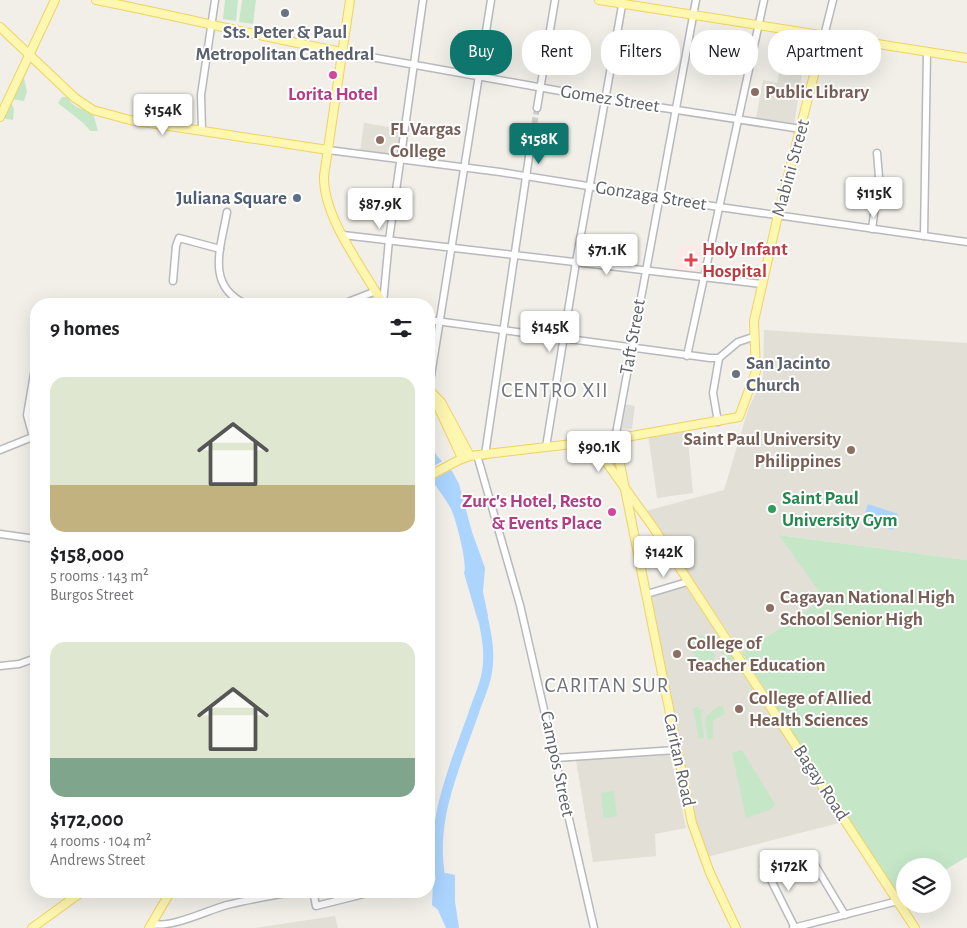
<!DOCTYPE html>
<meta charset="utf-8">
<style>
:root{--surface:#fff;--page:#f6f6f6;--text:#202124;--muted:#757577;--accent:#0f766e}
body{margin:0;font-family:"Alegreya Sans",sans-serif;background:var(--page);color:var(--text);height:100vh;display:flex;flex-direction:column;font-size:19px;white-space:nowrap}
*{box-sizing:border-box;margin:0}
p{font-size:16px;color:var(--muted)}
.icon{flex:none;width:28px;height:28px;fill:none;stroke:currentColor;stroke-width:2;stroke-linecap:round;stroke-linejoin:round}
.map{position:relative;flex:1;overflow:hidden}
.sheet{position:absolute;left:30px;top:298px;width:405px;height:600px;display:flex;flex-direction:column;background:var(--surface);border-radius:20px;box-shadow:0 5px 20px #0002}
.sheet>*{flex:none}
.hud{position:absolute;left:450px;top:30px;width:441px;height:45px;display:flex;gap:10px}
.controls{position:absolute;left:896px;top:858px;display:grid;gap:10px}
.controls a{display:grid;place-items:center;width:55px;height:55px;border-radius:50%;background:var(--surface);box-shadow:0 5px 20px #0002;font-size:25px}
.price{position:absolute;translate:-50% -42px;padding:0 11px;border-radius:5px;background:#fff;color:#222;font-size:16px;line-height:32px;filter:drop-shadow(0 1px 2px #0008)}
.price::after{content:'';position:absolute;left:50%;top:30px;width:15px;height:11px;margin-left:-8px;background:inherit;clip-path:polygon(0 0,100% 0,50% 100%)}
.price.active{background:var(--accent);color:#fff}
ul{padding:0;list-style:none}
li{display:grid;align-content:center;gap:10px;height:265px;padding:0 20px}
li span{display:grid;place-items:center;height:155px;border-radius:15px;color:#555}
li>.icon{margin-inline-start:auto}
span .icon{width:90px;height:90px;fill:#fffc;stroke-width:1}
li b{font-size:21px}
h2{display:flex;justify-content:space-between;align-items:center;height:60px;padding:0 20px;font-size:21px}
.chip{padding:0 18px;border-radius:20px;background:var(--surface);box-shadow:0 5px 20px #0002;font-size:18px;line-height:45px}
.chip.active{background:var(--accent);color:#fff}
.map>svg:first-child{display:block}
</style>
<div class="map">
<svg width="967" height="928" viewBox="0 0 967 928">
<rect width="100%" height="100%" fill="#f1efe8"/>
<path fill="#e0deda" d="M623,404l12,2 -3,23 -12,-1z"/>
<g fill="#e1dfd6">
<path d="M780,70l22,4 -8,51 -38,-7 7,-38 14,3z"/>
<path d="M364,123l37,6 -3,22 -4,5 -34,-4z"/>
<path d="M764,330l203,13v217l-187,-25 44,64 -82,54 -96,-142 78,-21 24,-80 15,-33z"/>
<path d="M687,429l6,64 -36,5 -9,-64z"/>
<path d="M687,584l156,238 -136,35 -12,-36 -45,-225z"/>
<path d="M670,753l16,75 -31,6 1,22 -63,6 -17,-102z"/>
<path d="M335,916l3,12h-83z"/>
</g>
<path fill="#fceae6" d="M681,244l26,4 -4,26 -29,-3z"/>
<g fill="#c5e7c8">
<path d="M225,0h13l-2,21 -13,-2z"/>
<path d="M242,0h14l-3,24 -14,-2z"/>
<path d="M18,78h6l3,14 -3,9 -13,-2z"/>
<path d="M62,97h6c5,12 14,11 25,16l5,18h-8c-3,-7 -24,-21 -32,-28z"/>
<path d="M10,100l4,9 -1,11 -12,-2z"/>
<path d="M604,444l7,2 4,19 -14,-17z"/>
<path d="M779,535l188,25v297l-24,14 -1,-5h-37v27l-5,3 -69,-102 -89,-141 82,-54z"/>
<path d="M698,635l6,1 11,20 -1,3 -16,8 -8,-26 2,-4z"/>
<path d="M720,639l21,31 -6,4 -20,-32z"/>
<path d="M722,705l3,9 -12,6v18l-5,2c-3,-22 -7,-24 14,-35z"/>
<path d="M698,707l2,3 4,-1 -3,6 3,23 -5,1 -6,-31z"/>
<path d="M742,750l33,54 -5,6 -24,8 -14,-65z"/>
<path d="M614,791l3,25 -13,2 -3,-25z"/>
</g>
<g fill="#abd4fe">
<path d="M429,441l8,15 15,15 7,13 13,48 13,36 -2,24 5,24 -10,5 -14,-48c4,-8 -8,-54 -13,-64 -6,-13 -20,-25 -22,-40 -2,-9 0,-19 0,-28z"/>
<path d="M868,504l30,10 -5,16 -30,-10z"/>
<path d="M446,873l9,2v27l4,26h-13l-8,-18 -6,-5 1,-24z"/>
</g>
<path fill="#f1efe8" d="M444,460l10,8 -23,13 -2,-12z"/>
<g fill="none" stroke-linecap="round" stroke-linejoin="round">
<path stroke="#abd4fe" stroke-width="10" d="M443,889c-17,-62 11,-120 31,-177 4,-13 11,-26 13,-40 4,-23 -2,-44 -7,-67"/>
<path stroke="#ccccc8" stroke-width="6" stroke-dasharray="6 3" stroke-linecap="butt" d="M530,150l7,-42"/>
<g stroke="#b8b9be" stroke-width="9">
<g id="minor">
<path d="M824,36l9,-36"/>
<path d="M343,52l262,47 196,30"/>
<path d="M537,108l18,-108"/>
<path d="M202,130l-1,-35 14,-95"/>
<path d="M328,150l172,22 219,35 248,35"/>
<path d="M227,212c-6,35 -22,74 19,92"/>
<path d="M872,229l7,-52 -2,-24"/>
<path d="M343,235l419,49"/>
<path d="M924,236l3,-184"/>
<path d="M173,281l3,-35 3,-8 41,11"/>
<path d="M383,303l6,-63 34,-240"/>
<path d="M343,304l33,-13"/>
<path d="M429,320l281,38h9l19,-16 15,-5"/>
<path d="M687,356l77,-356"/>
<path d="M429,388l62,-388"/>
<path d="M718,422l-5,-29 6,-35"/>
<path d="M33,437l-6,-22 9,-53"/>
<path d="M615,439l81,-439"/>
<path d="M546,447l30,-185 47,-262"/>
<path d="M0,450l35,-14"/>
<path d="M477,455l43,150 74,323"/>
<path d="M485,455l45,-305"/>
<path d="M36,502v21"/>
<path d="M0,534l36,5"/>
<path d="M647,594l40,-12"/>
<path d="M0,666l19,-2 17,-6"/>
<path d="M555,758l121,-8"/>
<path d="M313,891l3,15 60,-15"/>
<path d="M152,924c21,4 56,-14 75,-19 24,-6 49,-10 72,-14"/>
<path d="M793,928l105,-27"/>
<path d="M795,928l-31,-62c14,-5 35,-15 48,-6l33,55"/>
</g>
</g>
<g stroke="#f0d262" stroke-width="10">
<g id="major">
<path d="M96,0c83,16 164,37 247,52"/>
<path d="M350,0l-26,176c-1,42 39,92 59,128"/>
<path d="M599,0l368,58"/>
<path d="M0,27l75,71 18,12 37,10 198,30"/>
<path d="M0,117l55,-117"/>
<path d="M429,387l33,71"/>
<path d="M433,394l8,8 29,54"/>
<path d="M615,439l77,384 18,50 26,55"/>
<path d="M591,441l62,86 262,401"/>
<path d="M429,476l30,-16 11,-4 145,-17 124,-22 17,-46 -2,-50 24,-106 46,-179"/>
<path d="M32,928l51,-37"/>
<path d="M149,928l22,-37"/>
</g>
</g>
<use href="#minor" stroke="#fff" stroke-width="6"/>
<use href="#major" stroke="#fef7b0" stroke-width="8"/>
</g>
<g fill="#6b7280" stroke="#fff" stroke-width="2">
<circle cx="285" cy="13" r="5"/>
<circle cx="736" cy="374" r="5"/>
</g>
<g fill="#d1479c" stroke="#fff" stroke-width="2">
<circle cx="333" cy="75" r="5"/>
<circle cx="612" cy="512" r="5"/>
</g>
<g fill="#8d6e63" stroke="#fff" stroke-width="2">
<circle cx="755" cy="92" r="5"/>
<circle cx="380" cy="140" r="5"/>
<circle cx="851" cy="450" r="5"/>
<circle cx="770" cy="608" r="5"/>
<circle cx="677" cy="654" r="5"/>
<circle cx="739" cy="709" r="5"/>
</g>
<circle fill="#5c6f8a" stroke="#fff" stroke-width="2" cx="297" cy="198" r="5"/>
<path fill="#e0444e" stroke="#fff" stroke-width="2" d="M688.5 252.5h5v5h5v5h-5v5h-5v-5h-5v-5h5z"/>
<circle fill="#2e9e5b" stroke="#fff" stroke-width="2" cx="772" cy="509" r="5"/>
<g text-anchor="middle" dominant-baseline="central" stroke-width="4" stroke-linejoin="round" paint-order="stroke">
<g font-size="19" font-weight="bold" fill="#5b616d" stroke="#fff">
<text x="285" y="32">Sts. Peter &amp; Paul<tspan x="285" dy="22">Metropolitan Cathedral</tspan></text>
<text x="746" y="363" text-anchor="start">San Jacinto<tspan x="746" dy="22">Church</tspan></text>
</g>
<g font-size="19" font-weight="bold" fill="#785e54" stroke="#fff" text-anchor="start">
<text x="765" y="92">Public Library</text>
<text x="390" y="129">FL Vargas<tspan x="390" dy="22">College</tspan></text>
<text x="841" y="439" text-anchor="end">Saint Paul University<tspan x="841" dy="22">Philippines</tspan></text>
<text x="780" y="597">Cagayan National High<tspan x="780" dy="22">School Senior High</tspan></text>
<text x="687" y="643">College of<tspan x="687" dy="22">Teacher Education</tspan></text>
<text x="749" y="698">College of Allied<tspan x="749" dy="22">Health Sciences</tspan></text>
</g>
<g font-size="19" font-weight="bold" fill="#b23c85" stroke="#fff">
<text x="333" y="94">Lorita Hotel</text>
<text x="602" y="501" text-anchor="end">Zurc's Hotel, Resto<tspan x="602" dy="22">&amp; Events Place</tspan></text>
</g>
<g font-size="19" fill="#5f6268" stroke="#fff">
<text transform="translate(610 99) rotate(9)">Gomez Street</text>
<text transform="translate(791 168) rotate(-75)">Mabini Street</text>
<text transform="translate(651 196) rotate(9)">Gonzaga Street</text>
<text transform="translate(633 337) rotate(-80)">Taft Street</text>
<text transform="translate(679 760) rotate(78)">Caritan Road</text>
<text transform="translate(557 764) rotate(78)">Campos Street</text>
<text transform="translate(821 783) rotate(57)">Bagay Road</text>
</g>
<g font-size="19" font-weight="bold" fill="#4e5e75" stroke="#fff" text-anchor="end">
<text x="287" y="198">Juliana Square</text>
</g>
<g font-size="19" font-weight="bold" fill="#be3a42" stroke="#fff" text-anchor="start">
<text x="702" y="249">Holy Infant<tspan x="702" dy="22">Hospital</tspan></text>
</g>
<g font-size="19" font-weight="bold" fill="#27864d" stroke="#fff" text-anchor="start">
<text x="782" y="498">Saint Paul<tspan x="782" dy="22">University Gym</tspan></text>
</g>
<g font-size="21" letter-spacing="1" fill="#70747a" stroke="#fff">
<text x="555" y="390">CENTRO XII</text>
<text x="607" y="685">CARITAN SUR</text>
</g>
</g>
</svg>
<div class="controls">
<a><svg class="icon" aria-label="layers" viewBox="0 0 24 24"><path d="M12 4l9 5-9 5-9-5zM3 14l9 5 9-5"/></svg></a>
</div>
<b class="price" style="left:163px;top:136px">$154K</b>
<b class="price active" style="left:539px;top:165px">$158K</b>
<b class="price" style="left:874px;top:219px">$115K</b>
<b class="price" style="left:380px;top:230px">$87.9K</b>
<b class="price" style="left:607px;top:276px">$71.1K</b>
<b class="price" style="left:550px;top:353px">$145K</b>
<b class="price" style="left:599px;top:473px">$90.1K</b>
<b class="price" style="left:664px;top:578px">$142K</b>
<b class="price" style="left:789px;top:892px">$172K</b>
<div class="hud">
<a class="chip active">Buy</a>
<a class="chip">Rent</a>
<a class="chip">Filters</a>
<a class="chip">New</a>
<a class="chip">Apartment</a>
</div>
<section class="sheet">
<h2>9 homes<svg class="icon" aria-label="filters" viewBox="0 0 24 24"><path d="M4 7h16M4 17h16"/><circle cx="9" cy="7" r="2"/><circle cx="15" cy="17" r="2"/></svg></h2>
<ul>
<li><span style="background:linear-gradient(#dfe7d0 70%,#c2b280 0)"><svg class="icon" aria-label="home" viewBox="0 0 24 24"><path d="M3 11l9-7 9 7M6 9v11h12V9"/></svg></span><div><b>$158,000</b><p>5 rooms · 143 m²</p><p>Burgos Street</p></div></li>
<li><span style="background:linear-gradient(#dfe7d0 75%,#7fa58c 0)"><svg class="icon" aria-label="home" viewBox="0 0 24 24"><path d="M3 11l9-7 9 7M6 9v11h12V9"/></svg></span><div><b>$172,000</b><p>4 rooms · 104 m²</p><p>Andrews Street</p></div></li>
</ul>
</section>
</div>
